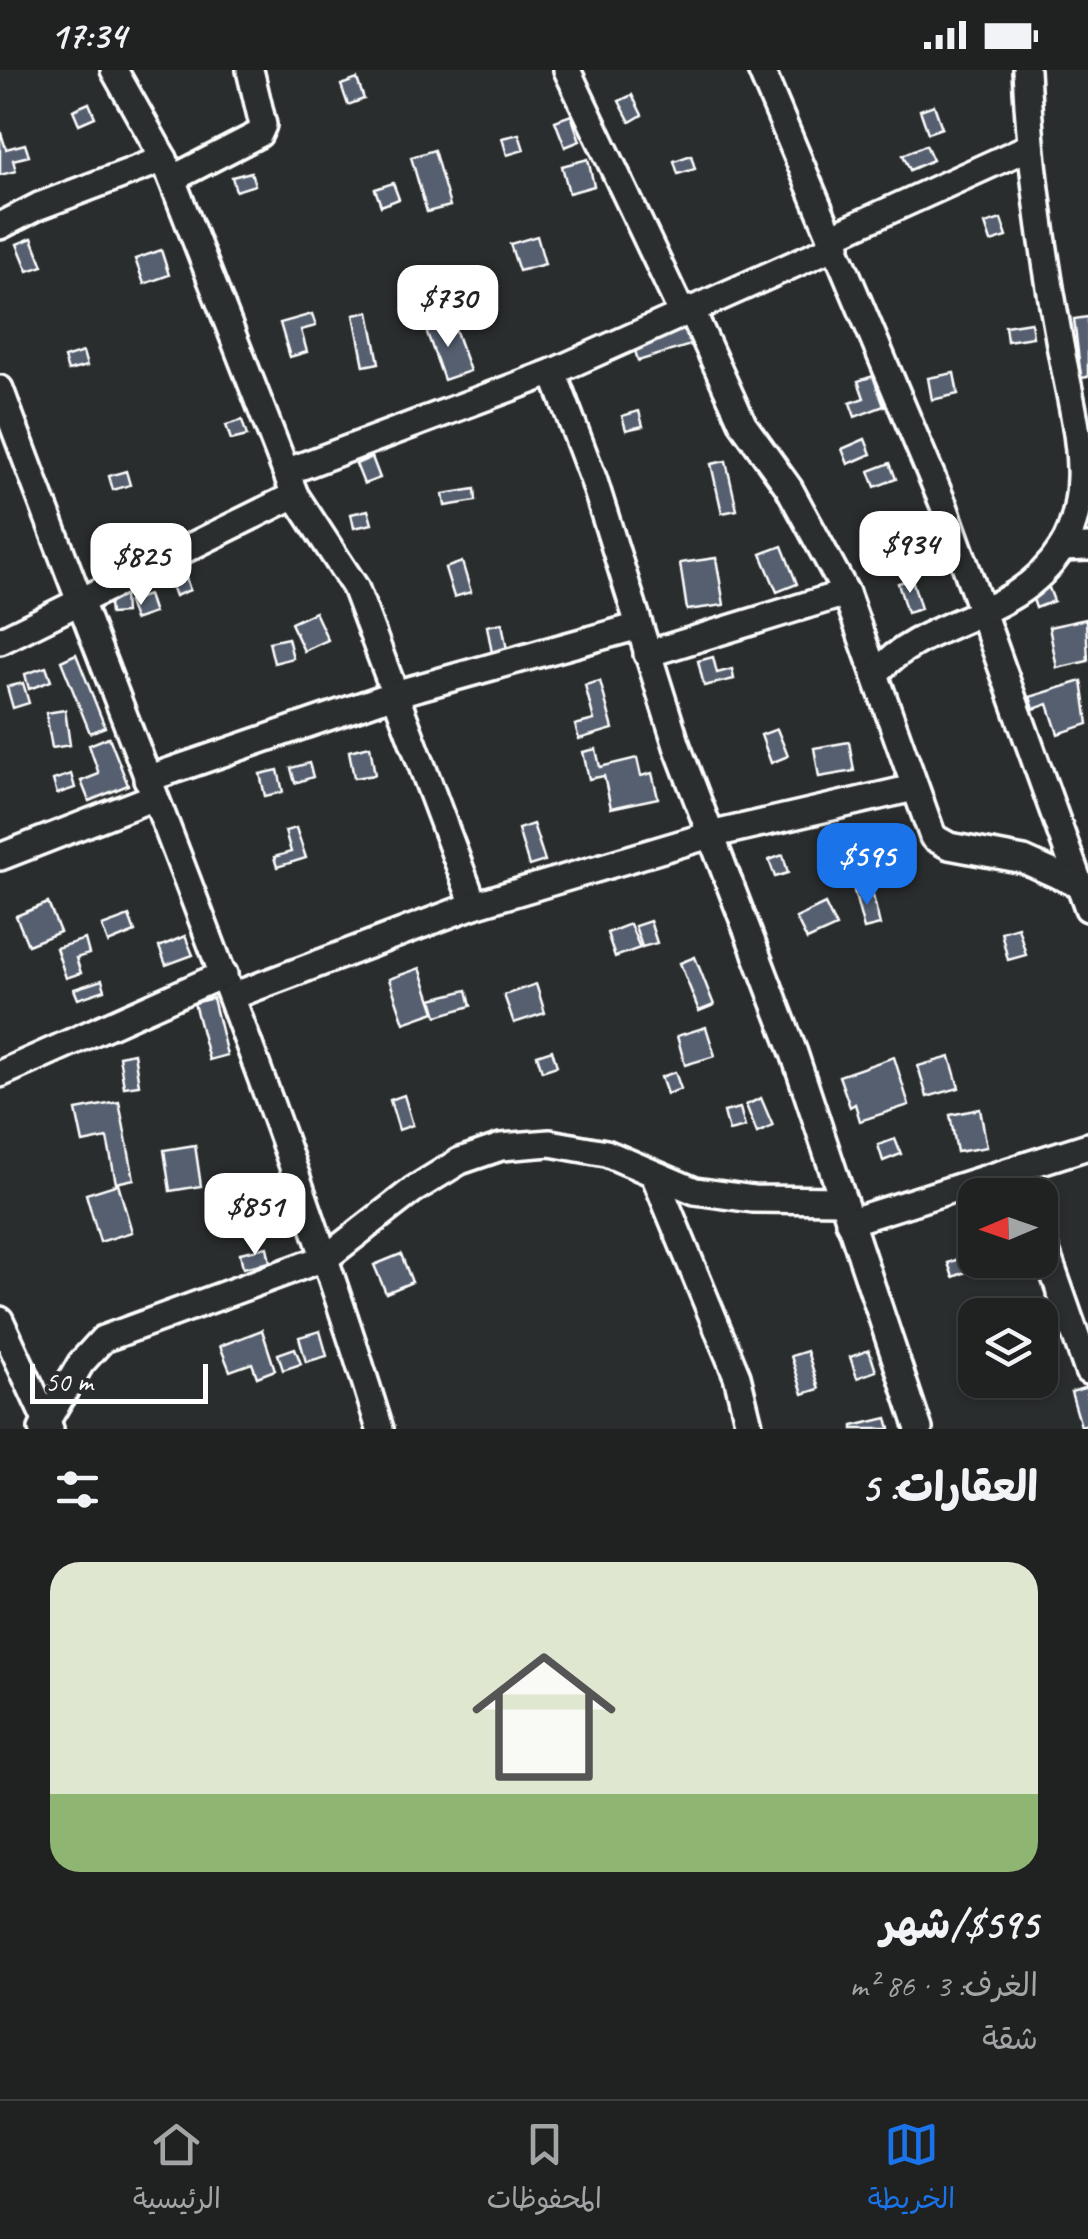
<!DOCTYPE html>
<html lang="ar">
<meta charset="utf-8">
<style>
:root{--surface:#202222;--page:#282a2a;--text:#f1f3f6;--muted:#a2a4a5;--line:#3d3f40;--accent:#1a73e8}
body{margin:0;font-family:Caveat,"Playpen Sans Arabic",sans-serif;background:var(--page);color:var(--text);direction:rtl;height:100vh;display:flex;flex-direction:column;font-size:38px;white-space:nowrap}
*{box-sizing:border-box;margin:0}
p{font-size:32px;color:var(--muted)}
.icon{flex:none;width:55px;height:55px;fill:none;stroke:currentColor;stroke-width:2;stroke-linecap:round;stroke-linejoin:round}
.map{position:relative;height:1359px;overflow:hidden;direction:ltr}
.panel{display:flex;flex-direction:column;background:var(--surface);flex:1}
.panel>*{flex:none}
.needle{width:65px;rotate:268deg}
.fabs{position:absolute;left:958px;top:1108px;display:grid;gap:20px}
.fabs a{display:grid;place-items:center;width:100px;height:100px;border-radius:20px;background:var(--surface);box-shadow:0 2px 8px #0004,0 0 0 2px var(--line);font-size:50px}
.scale{position:absolute;left:30px;bottom:25px;width:178px;box-sizing:border-box;padding-left:10px;border:5px solid #fff;border-top:0;font-size:28px;line-height:35px;white-space:nowrap;color:#fff;-webkit-text-stroke:8px #2a2d2e;paint-order:stroke}
.price{position:absolute;translate:-50% -85px;padding:0 22px;border-radius:20px;background:#fff;color:#222;font-size:32px;line-height:65px;filter:drop-shadow(0 2px 5px #0008)}
.price::after{content:'';position:absolute;left:50%;top:60px;width:30px;height:22px;margin-left:-15px;background:inherit;clip-path:polygon(0 0,100% 0,50% 100%)}
.price.on{background:var(--accent);color:#fff}
ul{padding:0;list-style:none}
li{display:grid;align-content:center;gap:20px;height:530px;padding:0 50px}
li span{display:grid;place-items:center;height:310px;border-radius:30px;color:#555}
li>.icon{margin-inline-start:auto}
span .icon{width:180px;height:180px;fill:#fffc;stroke-width:1}
li b{font-size:42px}
h2{display:flex;justify-content:space-between;align-items:center;height:120px;padding:0 50px;font-size:42px}
.status{display:flex;justify-content:space-between;align-items:center;height:70px;padding:0 50px;background:var(--surface);direction:ltr}
.status svg{height:28px;fill:currentColor}
.dock{display:flex;justify-content:space-around;align-items:center;height:140px;border-top:2px solid var(--line);background:var(--surface);font-size:28px;color:var(--muted)}
.dock a{display:grid;justify-items:center;gap:5px}
.dock .on{color:var(--accent)}
.map>svg:first-child{display:block}
</style>
<div class="status"><b>17:34</b><svg viewBox="0 0 49 12"><path d="M0 12V9h3v3zM5 12V6h3v6zM10 12V3h3v9zM15 12V0h3v12zM26 1h20v11H26zM47 4h2v5h-2z"/></svg></div>
<div class="map">
<svg width="1088" height="1359" viewBox="0 0 1088 1359">
<rect width="100%" height="100%" fill="#2a2d2e"/>
<filter id="ink" filterUnits="userSpaceOnUse"><feTurbulence type="fractalNoise" baseFrequency=".01" numOctaves="2"/><feDisplacementMap in="SourceGraphic" scale="20" xChannelSelector="R" yChannelSelector="G"/><feConvolveMatrix kernelMatrix="1 2 1 2 8 2 1 2 1" color-interpolation-filters="sRGB"/></filter>
<g filter="url(#ink)">
<g fill="#545f6f" stroke="#fff" stroke-width="2.5">
<path d="M357,9l7,20 -16,6 -7,-20z"/>
<path d="M632,25l10,20 -12,7 -11,-21z"/>
<path d="M89,33l6,14 -16,7 -6,-14z"/>
<path d="M934,35l8,23 -14,5 -8,-23z"/>
<path d="M571,45l9,26 -15,6 -10,-26z"/>
<path d="M0,60l6,19 19,-5 4,12 -16,4 3,11 -16,4z"/>
<path d="M519,64l5,16 -17,5 -5,-17z"/>
<path d="M926,75l7,15 -23,10 -7,-15z"/>
<path d="M434,80l16,56 -23,6 -16,-55z"/>
<path d="M691,85l4,14 -17,5 -4,-13z"/>
<path d="M588,89l6,27 -25,7 -7,-27z"/>
<path d="M251,102l4,13 -19,6 -4,-14z"/>
<path d="M393,113l6,16 -18,7 -6,-17z"/>
<path d="M1001,149l6,18 -16,5 -6,-18z"/>
<path d="M537,166l8,28 -26,7 -9,-27z"/>
<path d="M32,168l11,28 -15,5 -11,-27z"/>
<path d="M161,180l8,25 -25,9 -9,-25z"/>
<path d="M369,242l10,51 -15,3 -10,-51z"/>
<path d="M312,244l4,12 -15,4 6,22 -17,5 -10,-34z"/>
<path d="M1088,247v60l-7,1 -7,-59z"/>
<path d="M452,250l18,51 -26,9 -18,-50z"/>
<path d="M1031,252l2,15 -26,4 -2,-15z"/>
<path d="M699,253l5,18 -66,20 -5,-18z"/>
<path d="M83,282l4,14 -19,5 -4,-13z"/>
<path d="M954,303l4,21 -26,6 -4,-22z"/>
<path d="M873,306l11,30 -29,11 -5,-14 14,-5 -6,-17z"/>
<path d="M639,341l4,15 -17,4 -4,-14z"/>
<path d="M242,350l5,16 -16,4 -5,-15z"/>
<path d="M865,369l6,15 -23,10 -6,-15z"/>
<path d="M372,387l8,21 -16,6 -8,-20z"/>
<path d="M726,391l11,49 -15,3 -11,-49z"/>
<path d="M890,393l6,16 -21,8 -6,-16z"/>
<path d="M126,401l4,14 -17,5 -4,-14z"/>
<path d="M475,419l1,12 -31,5 -2,-12z"/>
<path d="M368,440l4,14 -18,4 -3,-14z"/>
<path d="M926,462l4,14 -18,5 -4,-14z"/>
<path d="M782,476l15,38 -20,8 -16,-38z"/>
<path d="M716,488l8,47 -37,5 -7,-47z"/>
<path d="M462,492l9,30 -17,5 -9,-29z"/>
<path d="M1043,502l11,29 -18,7 -10,-30z"/>
<path d="M185,505l5,15 -15,6 -6,-16z"/>
<path d="M912,509l9,30 -14,4 -9,-30z"/>
<path d="M124,522l1,21 -15,1 -2,-21z"/>
<path d="M148,525l6,18 -20,7 -6,-18z"/>
<path d="M315,542l13,28 -24,11 -13,-28z"/>
<path d="M1086,549l2,42 -31,7 -8,-41z"/>
<path d="M502,553l5,27 -15,3 -5,-27z"/>
<path d="M288,568l5,20 -19,5 -5,-21z"/>
<path d="M76,584l29,73 -15,6 -29,-72z"/>
<path d="M713,587l4,16 15,-4 2,10 -30,7 -6,-25z"/>
<path d="M46,597l5,14 -22,8 -4,-15z"/>
<path d="M600,611l13,48 -34,10 -4,-14 19,-5 -9,-35z"/>
<path d="M1082,611l6,43 -30,10 -10,-30 -14,5 -4,-12z"/>
<path d="M23,613l6,20 -16,5 -6,-21z"/>
<path d="M65,640l5,35 -18,3 -6,-35z"/>
<path d="M777,659l11,27 -17,7 -10,-28z"/>
<path d="M109,667l19,48 -39,16 -8,-20 18,-7 -10,-29z"/>
<path d="M849,672l5,29 -35,6 -5,-29z"/>
<path d="M370,676l5,29 -21,3 -5,-27z"/>
<path d="M596,679l4,18 37,-9 4,18 11,-3 6,25 -47,10 -7,-32 -15,3 -6,-27z"/>
<path d="M309,693l4,14 -18,6 -4,-15z"/>
<path d="M278,700l5,22 -18,4 -5,-22z"/>
<path d="M71,704l4,14 -18,6 -4,-14z"/>
<path d="M533,754l12,37 -16,5 -11,-37z"/>
<path d="M296,758l10,30 -29,9 -3,-10 17,-5 -6,-21z"/>
<path d="M783,785l5,18 -13,4 -6,-17z"/>
<path d="M871,817l9,38 -16,4 -10,-38z"/>
<path d="M48,833l12,29 -32,13 -12,-29z"/>
<path d="M825,834l11,23 -29,13 -11,-22z"/>
<path d="M129,846l6,16 -27,11 -6,-17z"/>
<path d="M650,851l7,22 -15,4 -7,-21z"/>
<path d="M630,854l10,24 -25,9 -8,-24z"/>
<path d="M1018,857l8,28 -18,5 -7,-28z"/>
<path d="M185,866l8,19 -27,10 -7,-18z"/>
<path d="M85,869l4,15 -13,4 5,15 -15,5 -10,-30z"/>
<path d="M695,887l19,48 -15,6 -19,-48z"/>
<path d="M420,898l15,44 -31,11 -15,-44z"/>
<path d="M102,910l3,10 -27,9 -4,-10z"/>
<path d="M536,914l9,29 -31,10 -10,-28z"/>
<path d="M467,920l4,16 -34,10 -5,-17z"/>
<path d="M213,928l14,57 -18,5 -15,-57z"/>
<path d="M706,957l9,29 -30,9 -8,-29z"/>
<path d="M552,980l5,16 -15,5 -5,-16z"/>
<path d="M134,983l5,32 -15,2 -5,-31z"/>
<path d="M894,987l15,48 -49,16 -5,-17 -5,3 -11,-31z"/>
<path d="M950,987l9,31 -32,9 -9,-31z"/>
<path d="M675,1002l6,17 -14,5 -6,-17z"/>
<path d="M404,1025l9,30 -14,5 -9,-30z"/>
<path d="M761,1028l12,28 -16,7 -11,-28z"/>
<path d="M119,1032l15,77 -18,4 -9,-45 -24,5 -7,-33z"/>
<path d="M740,1038l5,19 -16,4 -5,-19z"/>
<path d="M980,1039l7,38 -30,5 -7,-37z"/>
<path d="M895,1069l6,15 -18,7 -5,-16z"/>
<path d="M195,1075l6,41 -31,5 -6,-41z"/>
<path d="M118,1114l14,48 -32,10 -14,-48z"/>
<path d="M267,1177l3,15 -27,6 -3,-15z"/>
<path d="M974,1183l5,14 -26,10 -5,-14z"/>
<path d="M401,1184l11,28 -26,11 -12,-28z"/>
<path d="M262,1260l13,40 -18,7 -5,-14 -22,8 -10,-25z"/>
<path d="M320,1261l7,25 -21,6 -7,-25z"/>
<path d="M295,1278l6,16 -18,6 -5,-16z"/>
<path d="M869,1280l7,21 -19,7 -7,-21z"/>
<path d="M807,1281l12,38 -16,5 -12,-38z"/>
<path d="M1087,1317l1,37 -7,2 -10,-34z"/>
<path d="M887,1348l3,11h-37v-3z"/>
</g>
<g fill="none" stroke-linecap="round" stroke-linejoin="round">
<g stroke="#fff" stroke-width="32">
<g id="minor">
<path d="M114,0l50,89 131,336 60,92 119,318"/>
<path d="M567,0l115,243"/>
<path d="M761,0l183,436 144,402"/>
<path d="M172,109l87,-45 4,-9 -13,-55"/>
<path d="M0,156l39,-20 125,-47"/>
<path d="M833,166l196,-89"/>
<path d="M691,239l52,115 46,64 57,105 87,244 16,9 75,14 56,25"/>
<path d="M553,302l41,109 83,265 117,307 125,376"/>
<path d="M0,319c127,346 272,687 380,1040"/>
<path d="M286,402l267,-100 284,-127"/>
<path d="M1062,478l26,-1"/>
<path d="M0,571l295,-146"/>
<path d="M647,584l199,-61"/>
<path d="M876,603c52,-57 140,-52 186,-125 14,-22 19,-54 18,-80 -1,-44 -15,-91 -22,-135 -16,-87 -28,-174 -32,-263"/>
<path d="M147,709l251,-86 241,-67"/>
<path d="M0,787l154,-60"/>
<path d="M233,926l241,-91 236,-70 204,-47"/>
<path d="M0,1004l224,-100"/>
<path d="M655,1107l82,199 13,53"/>
<path d="M849,1152l239,-76"/>
<path d="M1040,1164l48,137"/>
<path d="M0,1250l50,109"/>
<path d="M42,1359l39,-66 22,-24 224,-82 86,-67 47,-29 41,-14 49,-4 56,10 89,38 58,8 90,1"/>
</g>
</g>
<use href="#minor" stroke="#2a2d2e" stroke-width="25"/>
</g>
</g>
</svg>
<div class="fabs">
<a><svg class="needle" viewBox="-14 -14 28 28"><path d="M0-13l5 13h-10z" fill="#e53935"/><path d="M0 13l5-13h-10z" fill="#a2a4a5"/></svg></a>
<a><svg class="icon" aria-label="layers" viewBox="0 0 24 24"><path d="M12 4l9 5-9 5-9-5zM3 14l9 5 9-5"/></svg></a>
</div>
<div class="scale">50 m</div>
<b class="price" style="left:448px;top:280px">$730</b>
<b class="price" style="left:910px;top:526px">$934</b>
<b class="price" style="left:141px;top:538px">$825</b>
<b class="price on" style="left:867px;top:838px">$595</b>
<b class="price" style="left:255px;top:1188px">$851</b>
</div>
<section class="panel">
<h2>العقارات: 5<svg class="icon" aria-label="filters" viewBox="0 0 24 24"><path d="M4 7h16M4 17h16"/><circle cx="9" cy="7" r="2"/><circle cx="15" cy="17" r="2"/></svg></h2>
<ul>
<li><span style="background:linear-gradient(#dfe7d0 75%,#8fb573 0)"><svg class="icon" aria-label="home" viewBox="0 0 24 24"><path d="M3 11l9-7 9 7M6 9v11h12V9"/></svg></span><div><b>$595/شهر</b><p>الغرف: 3 · 86 m²</p><p>شقة</p></div></li>
</ul>
</section>
<nav class="dock">
<a class="on"><svg class="icon" aria-label="map" viewBox="0 0 24 24"><path d="M3 6l6-2 6 2 6-2v14l-6 2-6-2-6 2zM9 4v14M15 6v14"/></svg>الخريطة</a>
<a><svg class="icon" aria-label="saved" viewBox="0 0 24 24"><path d="M7 4h10v16l-5-4-5 4z"/></svg>المحفوظات</a>
<a><svg class="icon" aria-label="home" viewBox="0 0 24 24"><path d="M3 11l9-7 9 7M6 9v11h12V9"/></svg>الرئيسية</a>
</nav>
